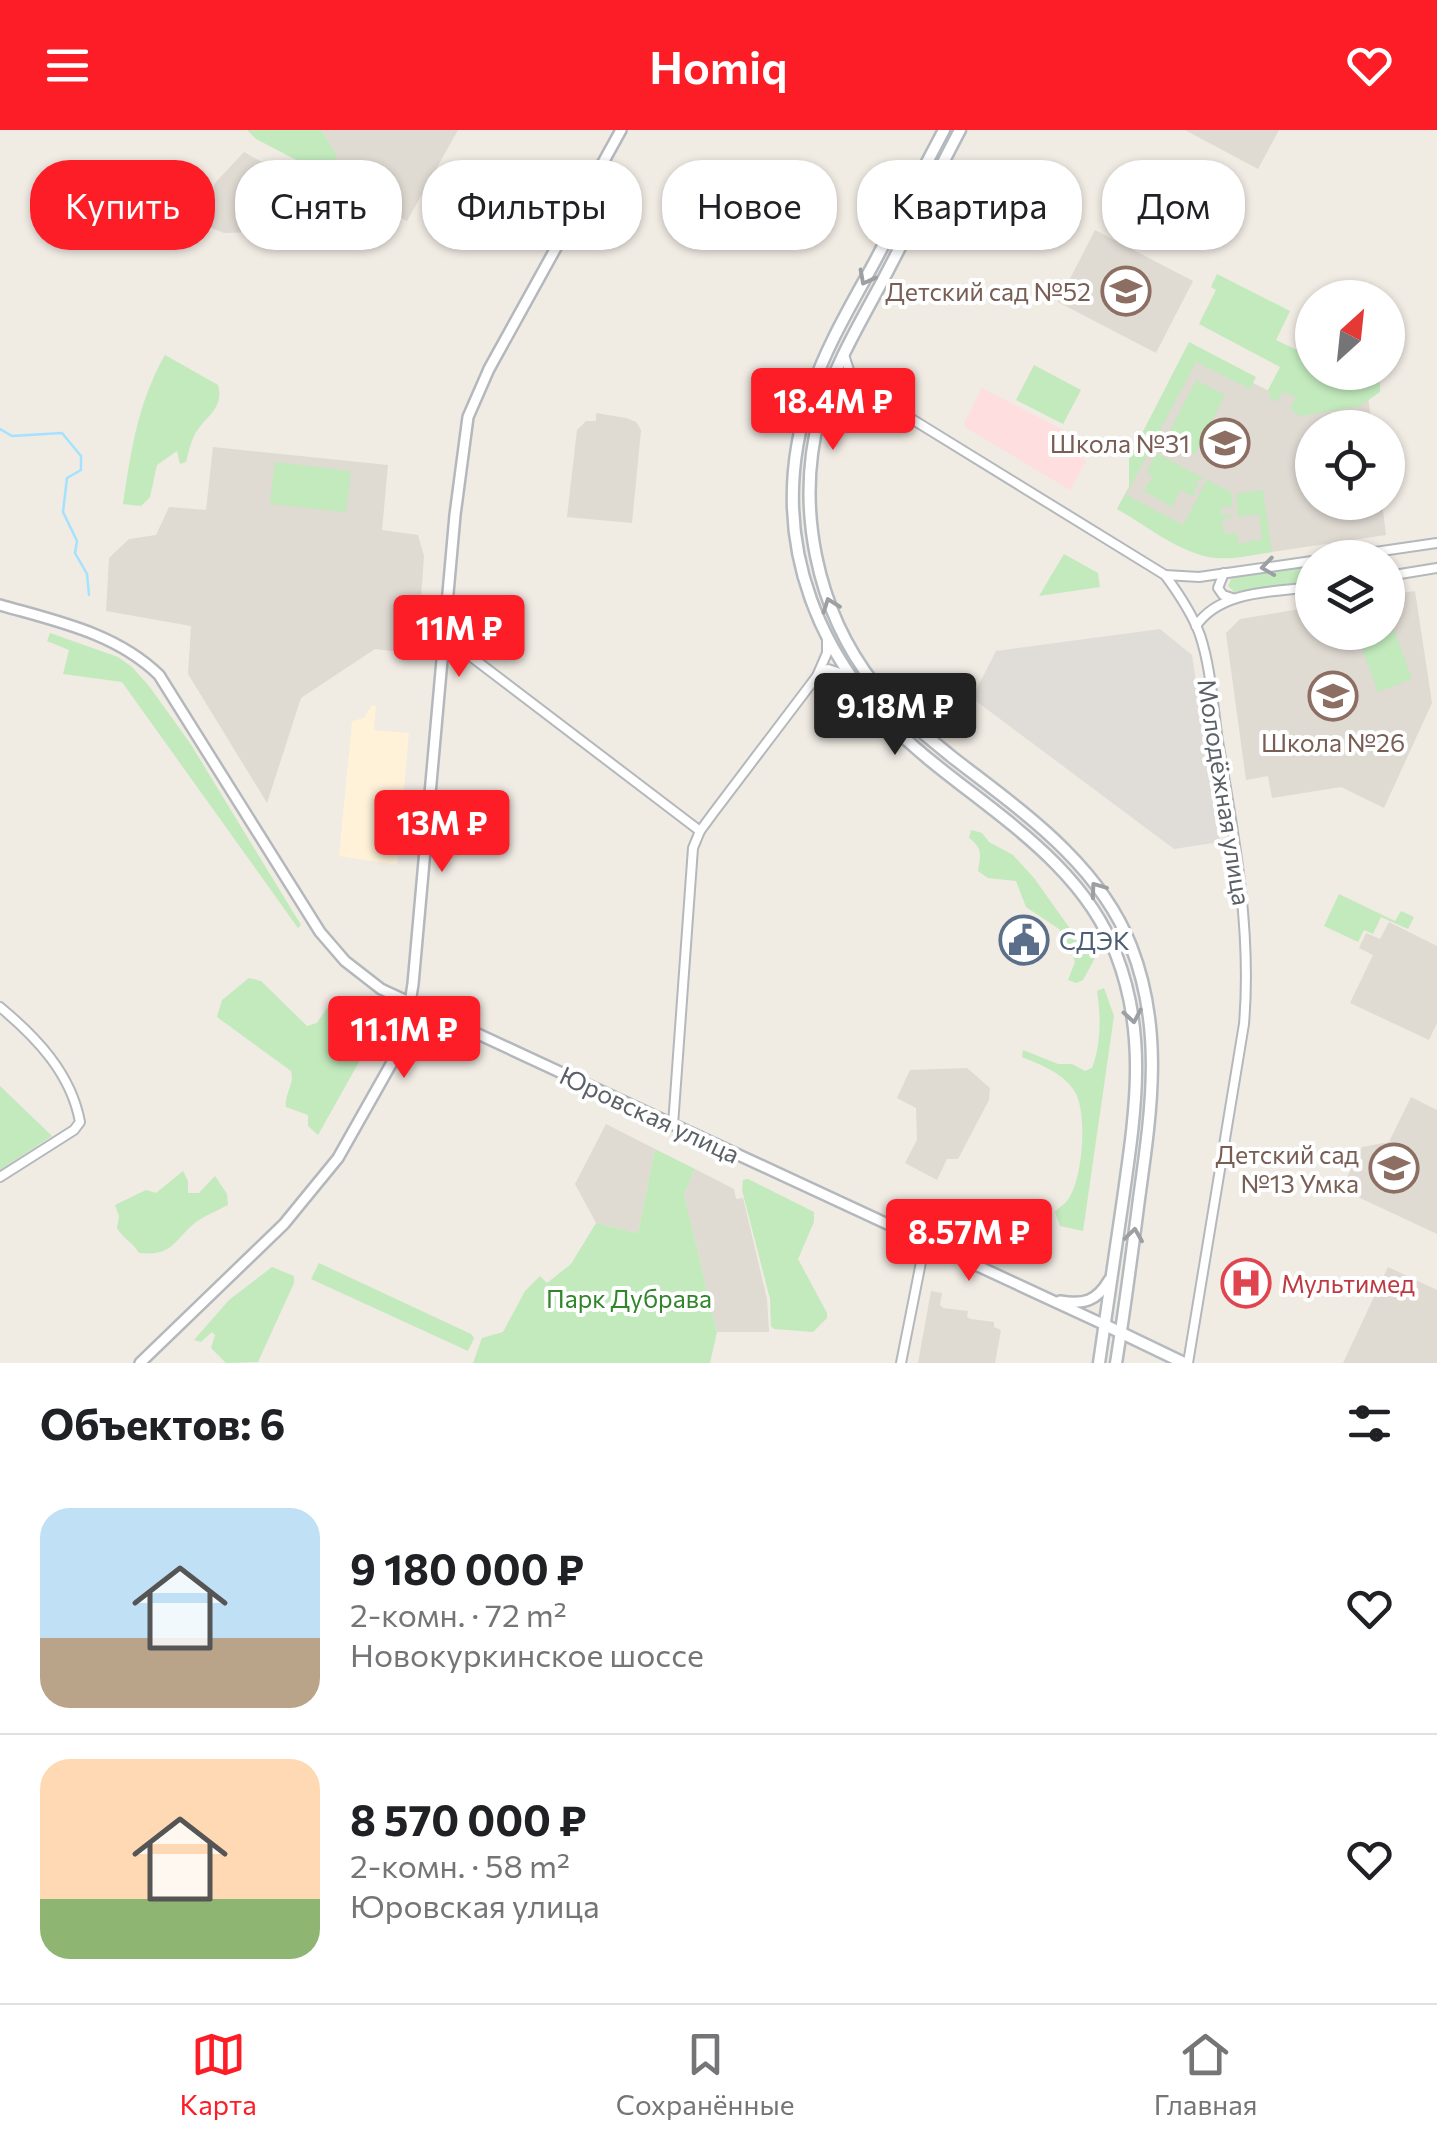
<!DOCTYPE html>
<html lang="ru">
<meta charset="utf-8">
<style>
:root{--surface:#fff;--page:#f6f6f6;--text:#202124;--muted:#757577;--line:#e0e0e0;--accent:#fc1d27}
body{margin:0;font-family:Commissioner,sans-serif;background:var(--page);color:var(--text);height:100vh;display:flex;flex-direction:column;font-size:38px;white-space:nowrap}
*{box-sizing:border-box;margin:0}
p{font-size:32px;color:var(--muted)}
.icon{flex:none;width:55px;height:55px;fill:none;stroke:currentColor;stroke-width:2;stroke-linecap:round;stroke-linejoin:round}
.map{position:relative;height:1233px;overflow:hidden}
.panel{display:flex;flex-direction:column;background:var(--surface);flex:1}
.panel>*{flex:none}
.guide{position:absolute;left:30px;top:30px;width:1378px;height:90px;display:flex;gap:20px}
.needle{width:65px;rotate:27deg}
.buttons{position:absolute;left:1295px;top:150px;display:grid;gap:20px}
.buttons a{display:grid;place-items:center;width:110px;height:110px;border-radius:50%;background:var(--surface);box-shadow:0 2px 8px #0004;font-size:50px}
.price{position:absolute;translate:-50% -85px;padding:0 22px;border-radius:10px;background:var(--accent);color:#fff;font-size:32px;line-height:65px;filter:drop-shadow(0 2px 5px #0008)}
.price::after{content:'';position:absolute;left:50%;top:60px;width:30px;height:22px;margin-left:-15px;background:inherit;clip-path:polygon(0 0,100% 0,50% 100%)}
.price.selected{background:#222;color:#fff}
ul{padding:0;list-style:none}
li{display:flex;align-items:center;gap:30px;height:250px;padding:0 40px}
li+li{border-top:2px solid var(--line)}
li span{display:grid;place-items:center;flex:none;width:280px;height:200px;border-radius:30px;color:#555}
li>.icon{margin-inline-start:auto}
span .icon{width:120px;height:120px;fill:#fffc;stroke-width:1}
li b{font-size:42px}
h2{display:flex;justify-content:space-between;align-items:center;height:120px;padding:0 40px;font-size:42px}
.chip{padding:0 35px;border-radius:40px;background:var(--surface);box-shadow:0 2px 8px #0004;font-size:35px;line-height:90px}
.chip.selected{background:var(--accent);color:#fff}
header{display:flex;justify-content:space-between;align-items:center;height:130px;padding:0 40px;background:var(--accent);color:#fff;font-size:45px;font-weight:600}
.dock{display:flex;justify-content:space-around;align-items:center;height:140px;border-top:2px solid var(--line);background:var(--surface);font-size:28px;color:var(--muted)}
.dock a{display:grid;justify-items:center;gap:5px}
.dock .selected{color:var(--accent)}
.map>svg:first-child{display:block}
</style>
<header><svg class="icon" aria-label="menu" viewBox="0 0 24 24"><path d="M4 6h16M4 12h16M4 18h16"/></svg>Homiq<svg class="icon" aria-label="heart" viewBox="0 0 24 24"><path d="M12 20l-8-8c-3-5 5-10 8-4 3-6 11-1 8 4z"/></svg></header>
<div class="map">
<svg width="1437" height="1233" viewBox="0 0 1437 1233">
<rect width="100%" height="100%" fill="#f0ebe3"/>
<path fill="#fff2d9" d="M371,576h5l-2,24 35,3 -12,132 -58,-9 13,-135 12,-3z"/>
<path fill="#e0ddd8" d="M1160,499l32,26 28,187 -46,7 -202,-151 24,-47z"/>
<g fill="#dfdad2">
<path d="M321,0h137l-51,91 -76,-43 6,-23z"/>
<path d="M1185,0h94l-21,39z"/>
<path d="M244,22l61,34 -20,29 -26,17 -35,1 -15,-6 -12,-13 19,-32z"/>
<path d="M1095,100l98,51 -37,72 -98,-51z"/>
<path d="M1186,219l87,44 93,-12 6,46 -60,1v74l70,1 4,32 -154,23 -43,-8 -72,-41 12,-22v-28z"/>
<path d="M596,283l30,5 10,4 5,8 -9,93 -65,-6 10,-87 9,-9h10z"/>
<path d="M213,317l175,18 -6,65 36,5 6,21 -7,98 -42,-5 -74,49 -34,105 -79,-129 3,-48 -85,-15 3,-53 20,-19 27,-4 13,-28 37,3z"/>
<path d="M1415,461l17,112 -48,105 -43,-21 -69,11 -4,-22 -22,4 -20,-147 14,-14 72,-12v25h76v-37z"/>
<path d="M1389,792l48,24v77l-8,17 -79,-37 23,-48 -14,-7 7,-15 14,6z"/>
<path d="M967,938l23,20 -1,12 -31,59h-11l-10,21 -32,-17 12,-23 -1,-32 -19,-10 13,-28z"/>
<path d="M1411,967l26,13v124l-96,-45 21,-42 27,-5z"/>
<path d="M606,994l49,25 -17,84 -42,-10 -21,-39z"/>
<path d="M695,1039l39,20 2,10 7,-1 24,101 2,33h-52l-33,-138z"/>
<path d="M1388,1137l49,23v73h-94z"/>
<path d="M931,1161l11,2 -2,12 3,3 25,3 -1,6 4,2 23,3v5l7,3 -6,33h-77z"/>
</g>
<path fill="#fededf" d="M982,258l81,42 -7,13 30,18 -16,29 -105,-63 -1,-4z"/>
<g fill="#c2eabd">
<path d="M247,0h74l16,25 -6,23 -75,-39z"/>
<path d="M1217,144l73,37 -14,29 36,17v15l46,1 22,10v9l-20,14 -60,10 -10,-7 6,-12 -14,-5 -5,10 -7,-4 -2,-8 12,-23 -81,-43 17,-34 -5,-3z"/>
<path d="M1189,212l67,35 -6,12 -54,-27 -70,133 57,30 24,-45 24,12 2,14 -12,2v7h13l-12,5 2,14 13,-1 2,11 23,-5 -3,-25 -21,3 -2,-23 27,-4 9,62c-21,3 -43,9 -64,5 -32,-7 -63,-32 -91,-48l12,-22v-28z"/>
<path d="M165,225l53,30c7,25 -15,32 -24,51 -4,8 -6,18 -8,26l-6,2 -3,-13 -20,14 -7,32 -9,9 -18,-2c8,-53 15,-102 42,-149z"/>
<path d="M1034,235l47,25 -18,34 -47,-24z"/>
<path d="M1196,250l29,15 -30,59 -29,-15z"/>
<path d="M1156,323l47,25 -2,3 -8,-1 6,4 -2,4 -7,-3 6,6 -3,5 -19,-9 6,4 -8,16 -28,-16 9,-15 -6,-4z"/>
<path d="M275,332l76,9 -5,41 -76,-8z"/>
<path d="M1064,424l34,19 2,14 -61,9z"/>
<path d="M1312,434v17l-77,12 -7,-7 4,-9z"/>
<path d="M1389,486l23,63 -34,13 -22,-59 32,-1z"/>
<path d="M50,503l68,24 14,10 17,19 41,57 111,182 -3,3 -176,-246 -59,-8 6,-24 -22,-9z"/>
<path d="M971,700l11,3 7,9 24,13 21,23 37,52 17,11 7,17 -12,22 -7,3 -8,-3 7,-18 -4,-12 -12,-21 -33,-22 -10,-26 -28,-3 -10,-7c2,-15 6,-22 -9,-33z"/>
<path d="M1339,764l56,27 6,-10 13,6 -6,12 -27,-12 -8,17 -9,-4 -6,12 -34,-16z"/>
<path d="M249,848l12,3 46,45 10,-3 10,-15 12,-2 29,40 -50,89 -10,-9v-11l-22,-8c-2,-13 9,-23 5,-36l-74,-54 5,-17z"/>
<path d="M1104,858l10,28 -31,215 -23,-5 -5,-14c3,-4 7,-6 11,-10 17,-19 22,-88 9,-110 -11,-19 -34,-27 -53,-35l1,-7 35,14h14l13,7 7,-3c9,-23 9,-52 5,-77z"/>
<path d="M0,956l52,50 -52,34z"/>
<path d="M655,1019l40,20 -11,25 33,138 -7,31h-237l9,-25 21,-6 22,-41 15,-15 7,7 24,-19 25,-41 42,10z"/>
<path d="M183,1041l5,10v12h11l16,-17 12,18 1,11c-9,5 -20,9 -29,15 -24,16 -23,37 -60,33 -7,-12 -16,-14 -22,-25l2,-12 -4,-11 31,-15 10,3z"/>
<path d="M748,1049l66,33v10l-16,37 29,54v5l-14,14 -39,-3 -3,-3 -1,-27 -28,-109 1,-10z"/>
<path d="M319,1133l152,71 3,4 -6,13 -157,-72z"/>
<path d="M272,1137l22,9v7l-36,79 -32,1 -15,-15 4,-13 -3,-3 -11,10 -7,-2 35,-40z"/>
</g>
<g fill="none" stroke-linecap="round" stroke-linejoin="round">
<path stroke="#a4e2ff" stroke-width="2.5" d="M0,299l12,7 50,-3 19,23v14l-14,8 -4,34 14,29 -2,12 12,21 2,21"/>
<g stroke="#b4b8bc" stroke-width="12">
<g id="minor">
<path d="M844,225l6,18 18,19 297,183c14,19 27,38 35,60 11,33 13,72 18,106 16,94 34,188 26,283l-56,339"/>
<path d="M824,277l18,-16h22"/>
<path d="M1334,428l103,-15"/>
<path d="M1224,443l-6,15 5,7 9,3"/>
<path d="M1165,445l34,2 113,-16"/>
<path d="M1388,446l49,-8"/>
<path d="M1196,496c24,-36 78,-34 116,-39"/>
<path d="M444,506l256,195"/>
<path d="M817,546l11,-7 21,7"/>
<path d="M0,877c36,30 71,66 80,115l-6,8 -74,47"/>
<path d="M673,995l20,-277 7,-17 14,-19 103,-136 10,-23v-14"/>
<path d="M901,1233l24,-121"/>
</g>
</g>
<g stroke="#b4b8bc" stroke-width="14">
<g id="tertiary">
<path d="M0,475c56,16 116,28 159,70l161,257 25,29 36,28 724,336"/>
<path d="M1060,1171c24,4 37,0 49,-21"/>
<path d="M140,1233l144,-139 54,-66 61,-108 7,-22 7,-44 42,-469 13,-98 21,-48 132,-239"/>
</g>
</g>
<g stroke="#b5babf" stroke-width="15">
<g id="secondary">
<path d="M944,0c-23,44 -47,89 -70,133 -23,42 -48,84 -63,129 -50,147 8,281 125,373 67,54 149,105 180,189 32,82 19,160 7,245 -8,55 -16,109 -24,164"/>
<path d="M960,0c-26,49 -50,99 -76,148 -23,43 -50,88 -64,136 -25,92 -4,196 55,271 22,28 50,50 77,72 68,53 146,105 179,189 33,84 20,166 8,253 -7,54 -14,109 -23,164"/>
<path d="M1105,1195l79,38"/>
</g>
</g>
<use href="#minor" stroke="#fff" stroke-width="8"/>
<use href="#tertiary" stroke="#fff" stroke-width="9"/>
<use href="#secondary" stroke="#fff" stroke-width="10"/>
</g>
<defs><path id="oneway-chevron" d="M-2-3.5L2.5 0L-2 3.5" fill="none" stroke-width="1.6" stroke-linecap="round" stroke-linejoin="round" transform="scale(2.5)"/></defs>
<g stroke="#9da0a3">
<use href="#oneway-chevron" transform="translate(866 148) rotate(118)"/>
<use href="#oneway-chevron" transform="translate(1268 437) rotate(172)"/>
<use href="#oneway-chevron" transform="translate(830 475) rotate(-110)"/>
<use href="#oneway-chevron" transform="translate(1097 759) rotate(-126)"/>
<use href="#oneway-chevron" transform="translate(1133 886) rotate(80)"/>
<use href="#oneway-chevron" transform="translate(1134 1105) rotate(-82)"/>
</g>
<defs>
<g id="school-ring" transform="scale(2.5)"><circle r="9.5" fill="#fff" stroke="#8d6e63" stroke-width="1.5"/><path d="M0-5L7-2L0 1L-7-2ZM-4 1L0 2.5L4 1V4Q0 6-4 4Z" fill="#8d6e63"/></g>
<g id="civic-ring" transform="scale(2.5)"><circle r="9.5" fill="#fff" stroke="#5c6f8a" stroke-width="1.5"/><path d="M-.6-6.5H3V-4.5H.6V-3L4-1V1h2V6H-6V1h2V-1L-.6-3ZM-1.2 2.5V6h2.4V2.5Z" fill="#5c6f8a"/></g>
<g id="hospital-ring" transform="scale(2.5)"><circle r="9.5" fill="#fff" stroke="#e0444e" stroke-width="1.5"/><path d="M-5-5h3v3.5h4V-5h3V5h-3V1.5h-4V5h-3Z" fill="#e0444e"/></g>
</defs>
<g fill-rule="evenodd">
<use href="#school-ring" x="1126" y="161"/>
<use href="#school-ring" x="1225" y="313"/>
<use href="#school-ring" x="1333" y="566"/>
<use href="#civic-ring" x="1024" y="810"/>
<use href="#school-ring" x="1394" y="1038"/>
<use href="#hospital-ring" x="1246" y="1153"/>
</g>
<g text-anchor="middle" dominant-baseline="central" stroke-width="8" stroke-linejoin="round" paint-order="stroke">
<g font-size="25" fill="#785e54" stroke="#fff" text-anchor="end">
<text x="1091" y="161">Детский сад №52</text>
<text x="1190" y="313">Школа №31</text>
<text x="1333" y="612" text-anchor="middle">Школа №26</text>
<text x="1359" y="1024">Детский сад<tspan x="1359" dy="29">№13 Умка</tspan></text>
</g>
<g font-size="25" fill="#5b6166" stroke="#fff">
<text transform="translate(1225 662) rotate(81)">Молодёжная улица</text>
<text transform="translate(650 984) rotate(25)">Юровская улица</text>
</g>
<g font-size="25" fill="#4e5e75" stroke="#fff" text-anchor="start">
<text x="1059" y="810">СДЭК</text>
</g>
<g font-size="25" fill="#be3a42" stroke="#fff" text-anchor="start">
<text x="1281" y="1153">Мультимед</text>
</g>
<g font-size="25" fill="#31852b" stroke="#fff">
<text x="629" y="1168">Парк Дубрава</text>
</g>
</g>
</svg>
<div class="buttons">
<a><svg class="needle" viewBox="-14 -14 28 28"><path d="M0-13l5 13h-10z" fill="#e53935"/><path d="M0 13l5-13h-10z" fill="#757577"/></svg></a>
<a><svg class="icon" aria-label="locate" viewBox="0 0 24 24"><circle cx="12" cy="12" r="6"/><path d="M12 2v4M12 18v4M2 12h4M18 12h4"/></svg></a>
<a><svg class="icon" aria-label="layers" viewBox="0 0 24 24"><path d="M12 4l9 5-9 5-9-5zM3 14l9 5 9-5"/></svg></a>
</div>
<b class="price" style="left:833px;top:323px">18.4M ₽</b>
<b class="price" style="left:459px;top:550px">11M ₽</b>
<b class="price selected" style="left:895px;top:628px">9.18M ₽</b>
<b class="price" style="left:442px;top:745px">13M ₽</b>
<b class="price" style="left:404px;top:951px">11.1M ₽</b>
<b class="price" style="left:969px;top:1154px">8.57M ₽</b>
<div class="guide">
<a class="chip selected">Купить</a>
<a class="chip">Снять</a>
<a class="chip">Фильтры</a>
<a class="chip">Новое</a>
<a class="chip">Квартира</a>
<a class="chip">Дом</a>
</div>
</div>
<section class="panel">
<h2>Объектов: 6<svg class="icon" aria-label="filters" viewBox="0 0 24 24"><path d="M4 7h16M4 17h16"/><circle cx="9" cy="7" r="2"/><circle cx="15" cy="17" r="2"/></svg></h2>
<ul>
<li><span style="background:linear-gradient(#bfe0f5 65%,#b9a48a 0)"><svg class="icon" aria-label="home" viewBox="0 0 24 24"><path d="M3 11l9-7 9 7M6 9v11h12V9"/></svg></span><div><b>9 180 000 ₽</b><p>2-комн. · 72 m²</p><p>Новокуркинское шоссе</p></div><svg class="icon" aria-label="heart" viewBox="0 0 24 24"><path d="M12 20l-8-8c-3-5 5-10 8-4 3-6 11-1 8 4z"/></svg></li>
<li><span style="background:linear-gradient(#ffd9b3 70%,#8fb573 0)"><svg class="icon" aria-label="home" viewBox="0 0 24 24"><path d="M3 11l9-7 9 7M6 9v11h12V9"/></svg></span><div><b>8 570 000 ₽</b><p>2-комн. · 58 m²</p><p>Юровская улица</p></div><svg class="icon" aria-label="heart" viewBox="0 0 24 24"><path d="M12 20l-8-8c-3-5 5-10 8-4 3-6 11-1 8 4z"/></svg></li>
</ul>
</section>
<nav class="dock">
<a class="selected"><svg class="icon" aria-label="map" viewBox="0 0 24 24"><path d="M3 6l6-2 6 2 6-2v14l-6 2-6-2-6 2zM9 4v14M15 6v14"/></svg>Карта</a>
<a><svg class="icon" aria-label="saved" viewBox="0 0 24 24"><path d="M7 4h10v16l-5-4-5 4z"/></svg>Сохранённые</a>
<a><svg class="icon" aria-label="home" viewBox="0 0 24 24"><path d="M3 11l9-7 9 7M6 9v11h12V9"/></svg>Главная</a>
</nav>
